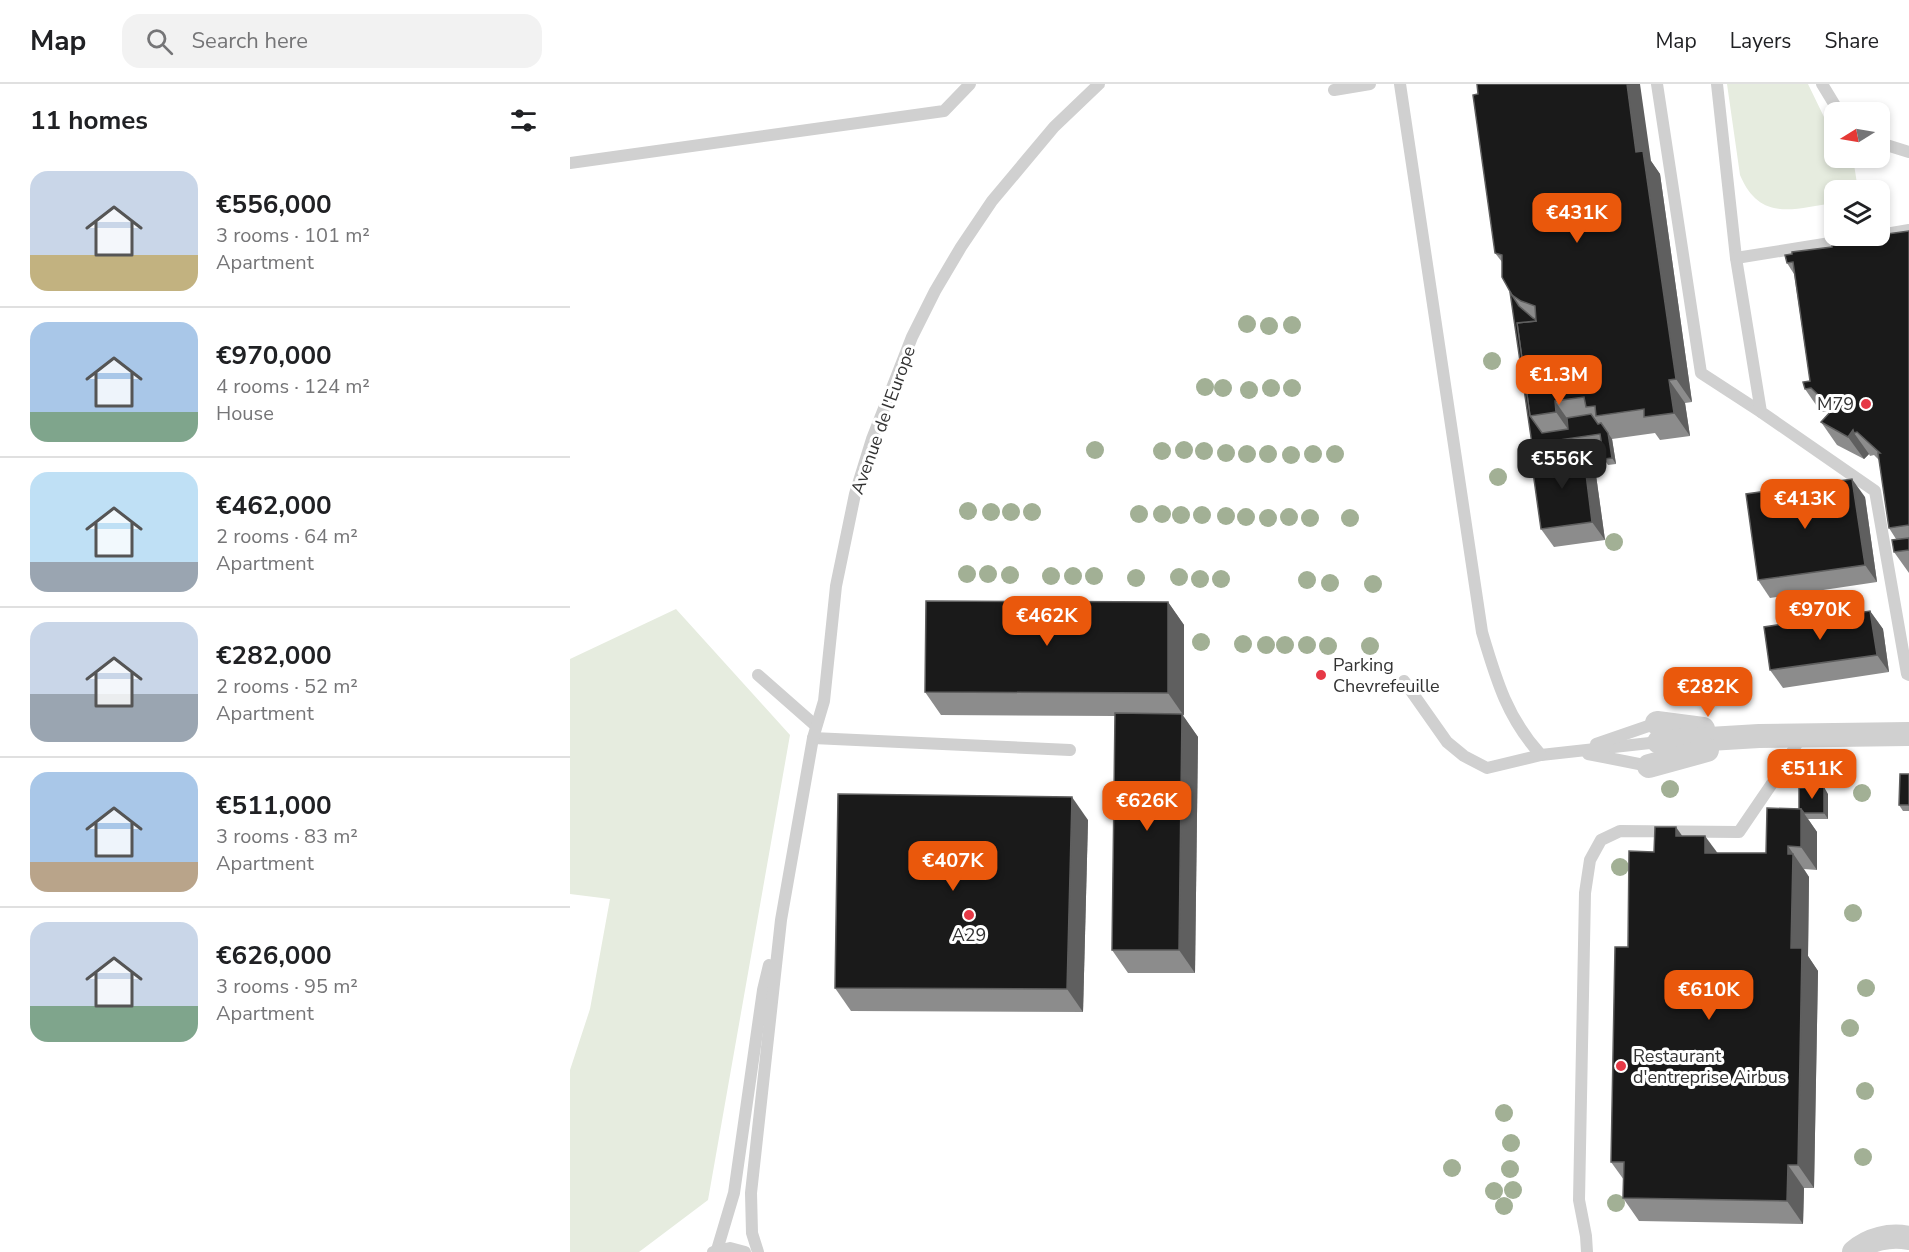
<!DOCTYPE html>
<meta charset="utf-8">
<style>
:root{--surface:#fff;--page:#f2f2f2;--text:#202124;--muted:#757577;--line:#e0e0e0;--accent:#ea580c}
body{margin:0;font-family:"Nunito Sans",sans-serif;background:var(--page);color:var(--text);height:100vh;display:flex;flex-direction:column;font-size:22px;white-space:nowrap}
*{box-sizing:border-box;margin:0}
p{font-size:20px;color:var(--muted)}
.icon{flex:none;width:33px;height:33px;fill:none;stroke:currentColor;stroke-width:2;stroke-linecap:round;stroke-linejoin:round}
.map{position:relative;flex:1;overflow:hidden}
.panel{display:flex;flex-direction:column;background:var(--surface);width:570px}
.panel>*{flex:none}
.needle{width:39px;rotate:259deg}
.buttons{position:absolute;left:1254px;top:18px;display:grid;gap:12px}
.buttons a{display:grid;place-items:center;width:66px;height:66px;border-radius:12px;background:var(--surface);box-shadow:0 3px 9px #0003;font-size:30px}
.price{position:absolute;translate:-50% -51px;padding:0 14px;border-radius:12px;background:var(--accent);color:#fff;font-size:20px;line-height:39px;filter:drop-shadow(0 2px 3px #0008)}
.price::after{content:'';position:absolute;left:50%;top:36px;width:18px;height:14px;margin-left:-9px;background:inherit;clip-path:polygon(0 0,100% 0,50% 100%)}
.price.current{background:#222;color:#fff}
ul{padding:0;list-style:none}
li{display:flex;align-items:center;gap:18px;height:150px;padding:0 30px}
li+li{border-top:2px solid var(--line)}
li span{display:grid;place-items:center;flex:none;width:168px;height:120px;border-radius:18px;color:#555}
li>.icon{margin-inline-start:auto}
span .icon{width:72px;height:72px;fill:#fffc;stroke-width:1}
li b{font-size:26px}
h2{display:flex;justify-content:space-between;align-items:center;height:72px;padding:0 30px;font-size:26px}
header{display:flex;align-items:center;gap:36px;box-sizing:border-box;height:84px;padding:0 30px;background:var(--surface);border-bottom:2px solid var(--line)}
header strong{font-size:28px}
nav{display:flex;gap:33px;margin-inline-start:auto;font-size:21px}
.search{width:420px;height:54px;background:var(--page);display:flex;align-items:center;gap:15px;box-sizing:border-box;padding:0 21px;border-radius:18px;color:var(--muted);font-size:22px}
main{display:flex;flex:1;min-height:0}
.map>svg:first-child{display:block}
</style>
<header>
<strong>Map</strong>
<div class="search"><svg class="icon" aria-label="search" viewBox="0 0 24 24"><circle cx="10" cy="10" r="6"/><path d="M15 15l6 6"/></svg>Search here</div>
<nav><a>Map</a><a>Layers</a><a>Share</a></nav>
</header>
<main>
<section class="panel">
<h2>11 homes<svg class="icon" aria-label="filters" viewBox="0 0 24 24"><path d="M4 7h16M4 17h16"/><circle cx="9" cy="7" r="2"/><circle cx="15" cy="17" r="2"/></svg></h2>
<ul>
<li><span style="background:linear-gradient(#c9d6e8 70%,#c2b280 0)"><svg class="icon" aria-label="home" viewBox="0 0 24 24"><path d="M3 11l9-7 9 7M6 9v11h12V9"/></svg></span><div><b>€556,000</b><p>3 rooms · 101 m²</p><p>Apartment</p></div></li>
<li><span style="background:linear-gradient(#a9c7e8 75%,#7fa58c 0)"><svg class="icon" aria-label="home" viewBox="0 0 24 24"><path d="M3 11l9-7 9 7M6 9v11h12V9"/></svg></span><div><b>€970,000</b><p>4 rooms · 124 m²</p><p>House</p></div></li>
<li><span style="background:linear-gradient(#bfe0f5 75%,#9aa5b1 0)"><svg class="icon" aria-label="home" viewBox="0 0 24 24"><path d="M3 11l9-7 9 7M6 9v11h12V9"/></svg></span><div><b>€462,000</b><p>2 rooms · 64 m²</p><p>Apartment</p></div></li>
<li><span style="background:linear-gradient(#c9d6e8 60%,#9aa5b1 0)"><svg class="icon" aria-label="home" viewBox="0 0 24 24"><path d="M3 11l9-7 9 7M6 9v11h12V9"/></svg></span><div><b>€282,000</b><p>2 rooms · 52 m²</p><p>Apartment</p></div></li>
<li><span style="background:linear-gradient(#a9c7e8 75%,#b9a48a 0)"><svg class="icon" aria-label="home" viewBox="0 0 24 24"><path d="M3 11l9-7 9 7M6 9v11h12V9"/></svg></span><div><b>€511,000</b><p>3 rooms · 83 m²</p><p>Apartment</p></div></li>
<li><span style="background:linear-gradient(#c9d6e8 70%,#7fa58c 0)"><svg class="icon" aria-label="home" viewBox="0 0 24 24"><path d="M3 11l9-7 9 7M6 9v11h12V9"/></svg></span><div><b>€626,000</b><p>3 rooms · 95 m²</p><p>Apartment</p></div></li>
</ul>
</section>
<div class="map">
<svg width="1339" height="1168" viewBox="0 0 1339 1168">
<rect width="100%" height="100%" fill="#fff"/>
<g fill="#e6ecdf">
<path d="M1157,0h81l16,33 10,9v32h19l5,32h-24v13c-41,6 -74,19 -94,-28z"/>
<path d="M106,525l114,126 -82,465 -69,52h-69v-182l20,-61 20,-110 -40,-5v-235z"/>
</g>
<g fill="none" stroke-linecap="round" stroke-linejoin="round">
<g stroke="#d0d0d0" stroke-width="12">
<path d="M830,0l82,548c14,47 25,86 59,123l118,-13"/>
<path d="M1087,0l44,289 60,39"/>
<path d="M1147,0l19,174 25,154 114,79 32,183 2,1"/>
<path d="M1252,0l17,28"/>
<path d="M764,6l36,-6"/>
<path d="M1310,59l29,9"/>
<path d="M0,79l374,-52 26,-27"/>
<path d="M1310,151l29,-5"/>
<path d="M1166,174l138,-22"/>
<path d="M188,591l58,51"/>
<path d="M834,597l43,61 17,14 23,12 54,-13"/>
<path d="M243,654l257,12"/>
<path d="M1026,660l61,-21"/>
<path d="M1018,670l61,12"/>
<path d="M147,1166l17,-57 29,-203 6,-25"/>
<path d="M143,1168l17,-4 15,4"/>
<path d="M188,1168l-6,-19 -1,-40 30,-273 32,-182 11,-37 12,-115 19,-92 17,-55 40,-102 23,-46 26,-44 31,-46 62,-74 45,-43"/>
<path d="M1017,1168l-1,-16 -7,-36 6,-307 5,-33 11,-20 19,-9 119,1 43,-63 20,-34"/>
</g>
<g stroke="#d0d0d0" stroke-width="24">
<path d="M1087,639l46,6"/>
<path d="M1089,658l100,-6 150,-2"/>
<path d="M1079,682l58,-16"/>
<path d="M1284,1168c15,-13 36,-18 55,-14"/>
</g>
</g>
<g fill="#a2b095">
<circle cx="677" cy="240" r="9"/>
<circle cx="722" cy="241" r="9"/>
<circle cx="699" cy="242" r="9"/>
<circle cx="922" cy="277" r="9"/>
<circle cx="635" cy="303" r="9"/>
<circle cx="653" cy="304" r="9"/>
<circle cx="701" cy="304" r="9"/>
<circle cx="722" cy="304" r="9"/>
<circle cx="679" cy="306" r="9"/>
<circle cx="525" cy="366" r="9"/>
<circle cx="614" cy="366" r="9"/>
<circle cx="592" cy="367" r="9"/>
<circle cx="634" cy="367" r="9"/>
<circle cx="656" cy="369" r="9"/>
<circle cx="677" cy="370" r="9"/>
<circle cx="698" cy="370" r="9"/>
<circle cx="743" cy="370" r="9"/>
<circle cx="765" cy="370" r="9"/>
<circle cx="721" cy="371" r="9"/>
<circle cx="928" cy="393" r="9"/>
<circle cx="398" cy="427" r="9"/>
<circle cx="421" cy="428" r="9"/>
<circle cx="441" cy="428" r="9"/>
<circle cx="462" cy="428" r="9"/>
<circle cx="569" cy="430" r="9"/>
<circle cx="592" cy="430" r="9"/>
<circle cx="611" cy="431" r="9"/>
<circle cx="632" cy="431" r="9"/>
<circle cx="656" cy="432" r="9"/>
<circle cx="676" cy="433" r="9"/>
<circle cx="719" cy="433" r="9"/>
<circle cx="698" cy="434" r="9"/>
<circle cx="740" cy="434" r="9"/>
<circle cx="780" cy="434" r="9"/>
<circle cx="1044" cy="458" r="9"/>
<circle cx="397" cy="490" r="9"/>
<circle cx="418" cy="490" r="9"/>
<circle cx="440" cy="491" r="9"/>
<circle cx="481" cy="492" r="9"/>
<circle cx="503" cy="492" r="9"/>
<circle cx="524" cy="492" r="9"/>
<circle cx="609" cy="493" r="9"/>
<circle cx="566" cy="494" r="9"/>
<circle cx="630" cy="495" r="9"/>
<circle cx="651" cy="495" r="9"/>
<circle cx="737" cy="496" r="9"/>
<circle cx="760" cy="499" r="9"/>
<circle cx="803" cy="500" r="9"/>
<circle cx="631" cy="558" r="9"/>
<circle cx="673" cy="560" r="9"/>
<circle cx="696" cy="561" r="9"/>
<circle cx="715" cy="561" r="9"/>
<circle cx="737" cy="561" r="9"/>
<circle cx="758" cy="562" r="9"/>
<circle cx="800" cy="562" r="9"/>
<circle cx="1100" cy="705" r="9"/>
<circle cx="1292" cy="709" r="9"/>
<circle cx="1050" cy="783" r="9"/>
<circle cx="1283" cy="829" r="9"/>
<circle cx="1296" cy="904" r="9"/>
<circle cx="1280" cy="944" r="9"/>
<circle cx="1295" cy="1007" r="9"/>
<circle cx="934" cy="1029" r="9"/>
<circle cx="941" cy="1059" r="9"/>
<circle cx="1293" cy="1073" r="9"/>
<circle cx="882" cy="1084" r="9"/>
<circle cx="940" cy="1085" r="9"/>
<circle cx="943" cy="1106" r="9"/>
<circle cx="924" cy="1107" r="9"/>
<circle cx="1046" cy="1119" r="9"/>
<circle cx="934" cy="1122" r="9"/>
</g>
<g fill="#8c8c8c">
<path d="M1081,77l9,13 32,228 -7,1 5,33 -30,4 -5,-7 -43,6 4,25 -8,1 -4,-6 -3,-18 -65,9 -4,-6 -22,-152 -8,-30 -7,-9z"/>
<path d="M1339,147v342l-15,-21 2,-13 -7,-11 -10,-68 -5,-5 -4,1 -1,-2 -5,5 -27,-14 -16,-23 8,-9 -2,-2 -6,1 -16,-23 5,-8 -16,-107 -7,-11 45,-16z"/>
<path d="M1013,366l12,18 10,72 -51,7 -13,-18z"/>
<path d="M1295,413l12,85 -107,16 -12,-18z"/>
<path d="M598,518l16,23 -1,91 15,21 -3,236h-67l-16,-23 3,-234 -174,-1 -16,-23z"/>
<path d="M1300,527l13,18 6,43 -106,16 -13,-18z"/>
<path d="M1339,690v37h-6l-4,-6z"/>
<path d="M1258,710v25h-20l9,13v38l-13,-1 5,8 -1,79 10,15 -4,217h-10l-1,36 -164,-3 -16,-23 1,-18 -13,-18 17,-215 26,-95 28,-16 35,17h49l33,-44z"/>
<path d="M518,736l-5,192 -232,-1 -16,-23z"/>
</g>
<g fill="#5f5f5f">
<path d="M1057,0h13l11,77 9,13 32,228 -16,-23 -40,-227z"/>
<path d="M1099,296l16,23 5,33 -16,-23z"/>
<path d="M985,317l16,23 1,11 -16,-23z"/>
<path d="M1283,346l1,3 15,21 -5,5 -16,-22z"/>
<path d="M1038,349l4,6 4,25 -4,-6z"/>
<path d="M1013,366l12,18 10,72 -13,-18z"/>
<path d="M1282,395l13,18 12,85 -12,-17z"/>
<path d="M598,518l16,23v91l-16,-23z"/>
<path d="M1300,527l13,18 6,43 -12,-17z"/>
<path d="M612,630l16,23 -3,236 -16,-23z"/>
<path d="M1254,703l4,7v25l-4,-6z"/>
<path d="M502,713l16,23 -5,192 -16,-23z"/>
<path d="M1231,725l16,23v38l-16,-23z"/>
<path d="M1106,743l16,23 -16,-14z"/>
<path d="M1135,752l17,23 -17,-6z"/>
<path d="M1218,762l21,31 -1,79 10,15 -4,217 -16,-23z"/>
<path d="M1218,1081l16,23 -1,36 -16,-23z"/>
</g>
<g fill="#1a1a1a" stroke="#5f5f5f" stroke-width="1.5">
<path d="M907,0h150l9,68 7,-1 33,228 -7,1 5,33 -30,4v-8l-48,7 -1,-10 -9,1 -2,-10 -29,4 1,11 -26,4 -13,-93 19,-2 -1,-15 -14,-5 -9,-6 -10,-18v-22l-7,-2 -22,-158 5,-1z"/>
<path d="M1339,147v294l-20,3 -11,-75h2l-23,-21 -3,1 -1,-3 -5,7 -27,-15 12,-13 -22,-21 -6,1 -2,-7 7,-1 -17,-119 -6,1 -2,-8 7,-1v-2l40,-5v-3l41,-6v-2z"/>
<path d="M940,208l9,14 14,12 2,1 1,2 -19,2 13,93 12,17 26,-4 -1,-11 24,-4 7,10 3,-1 7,10 4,25 -8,1 -4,-25 -68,10z"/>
<path d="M1013,366l9,72 -51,7 -10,-71z"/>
<path d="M1282,395l13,86 -107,15 -12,-86z"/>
<path d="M1339,454v12l-15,2 -2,-12z"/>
<path d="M356,517l242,1v91l-243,-1z"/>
<path d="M1300,527l7,44 -107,15 -6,-43z"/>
<path d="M545,629l67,1 -3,236h-67z"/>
<path d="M1330,690h9v31h-10z"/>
<path d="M1254,703v26h-20l-3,-4h-2v-21z"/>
<path d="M268,710l234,3 -5,192 -232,-1z"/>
<path d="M1197,724l34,1v38l-13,-1v8h5l-2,94h11l-4,217h-10l-1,36 -164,-3 1,-36h-13l4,-215h13l1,-96 25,1 1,-25h21v9h29v17h61z"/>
</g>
<g fill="#e63946" stroke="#fff" stroke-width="2">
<circle cx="1296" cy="320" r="6"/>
<circle cx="751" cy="591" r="6"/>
<circle cx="399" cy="831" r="6"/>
<circle cx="1051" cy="982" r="6"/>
</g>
<g text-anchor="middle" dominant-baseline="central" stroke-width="6" stroke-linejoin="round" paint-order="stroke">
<g font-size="18" fill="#333" stroke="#fff" text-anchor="start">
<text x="1284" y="320" text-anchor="end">M79</text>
<text x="763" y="581">Parking<tspan x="763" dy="21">Chevrefeuille</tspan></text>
<text x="399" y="851" text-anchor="middle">A29</text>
<text x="1063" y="972">Restaurant<tspan x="1063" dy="21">d'entreprise Airbus</tspan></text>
</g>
<g font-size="18" fill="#333" stroke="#fff">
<text transform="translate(313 336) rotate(-70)">Avenue de l'Europe</text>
</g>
</g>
</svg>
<div class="buttons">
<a><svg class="needle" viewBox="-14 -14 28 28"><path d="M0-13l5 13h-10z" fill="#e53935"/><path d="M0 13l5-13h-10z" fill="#757577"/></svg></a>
<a><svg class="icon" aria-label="layers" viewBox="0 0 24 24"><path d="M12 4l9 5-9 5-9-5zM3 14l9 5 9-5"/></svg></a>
</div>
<b class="price" style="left:1007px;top:160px">€431K</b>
<b class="price" style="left:989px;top:322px">€1.3M</b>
<b class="price current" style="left:992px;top:406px">€556K</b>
<b class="price" style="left:1235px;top:446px">€413K</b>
<b class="price" style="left:1250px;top:557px">€970K</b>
<b class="price" style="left:477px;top:563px">€462K</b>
<b class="price" style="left:1138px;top:634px">€282K</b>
<b class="price" style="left:1242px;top:716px">€511K</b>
<b class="price" style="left:577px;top:748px">€626K</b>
<b class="price" style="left:383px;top:808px">€407K</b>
<b class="price" style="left:1139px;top:937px">€610K</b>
</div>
</main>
